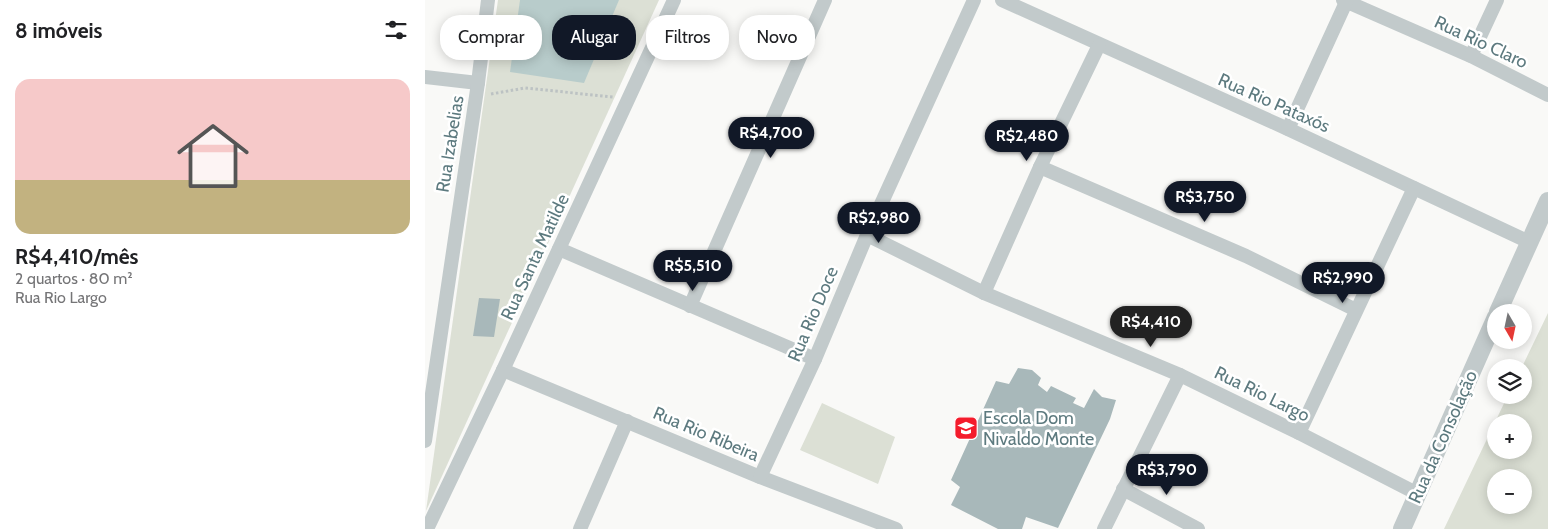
<!DOCTYPE html>
<html lang="pt">
<meta charset="utf-8">
<style>
:root{--surface:#fff;--page:#f6f6f6;--text:#202124;--muted:#757577;--accent:#111827}
body{margin:0;font-family:Cabin,sans-serif;background:var(--page);color:var(--text);height:100vh;display:flex;flex-direction:column;font-size:19px;white-space:nowrap}
*{box-sizing:border-box;margin:0}
p{font-size:16px;color:var(--muted)}
.icon{flex:none;width:28px;height:28px;fill:none;stroke:currentColor;stroke-width:2;stroke-linecap:round;stroke-linejoin:round}
.map{position:relative;flex:1;overflow:hidden}
.details{display:flex;flex-direction:column;background:var(--surface);width:425px}
.details>*{flex:none}
.top-card{position:absolute;left:15px;top:15px;width:475px;height:45px;display:flex;gap:10px}
.needle{width:32px;rotate:171deg}
.controls{position:absolute;left:1062px;top:304px;display:grid;gap:10px}
.controls a{display:grid;place-items:center;width:45px;height:45px;border-radius:50%;background:var(--surface);box-shadow:0 2px 12px #0003;font-size:25px}
.price{position:absolute;translate:-50% -42px;padding:0 11px;border-radius:18px;background:var(--accent);color:#fff;font-size:16px;line-height:32px;filter:drop-shadow(0 1px 2px #0008)}
.price::after{content:'';position:absolute;left:50%;top:30px;width:15px;height:11px;margin-left:-8px;background:inherit;clip-path:polygon(0 0,100% 0,50% 100%)}
.price.current{background:#222;color:#fff}
ul{padding:0;list-style:none}
li{display:grid;align-content:center;gap:10px;height:265px;padding:0 15px}
li span{display:grid;place-items:center;height:155px;border-radius:15px;color:#555}
li>.icon{margin-inline-start:auto}
span .icon{width:90px;height:90px;fill:#fffc;stroke-width:1}
li b{font-size:21px}
h2{display:flex;justify-content:space-between;align-items:center;height:60px;padding:0 15px;font-size:21px}
.chip{padding:0 18px;border-radius:20px;background:var(--surface);box-shadow:0 2px 12px #0003;font-size:18px;line-height:45px}
.chip.current{background:var(--accent);color:#fff}
main{display:flex;flex:1;min-height:0}
.map>svg:first-child{display:block}
</style>
<main>
<section class="details">
<h2>8 imóveis<svg class="icon" aria-label="filters" viewBox="0 0 24 24"><path d="M4 7h16M4 17h16"/><circle cx="9" cy="7" r="2"/><circle cx="15" cy="17" r="2"/></svg></h2>
<ul>
<li><span style="background:linear-gradient(#f6c9c9 65%,#c2b280 0)"><svg class="icon" aria-label="home" viewBox="0 0 24 24"><path d="M3 11l9-7 9 7M6 9v11h12V9"/></svg></span><div><b>R$4,410/mês</b><p>2 quartos · 80 m²</p><p>Rua Rio Largo</p></div></li>
</ul>
</section>
<div class="map">
<svg width="1123" height="529" viewBox="0 0 1123 529">
<rect width="100%" height="100%" fill="#f9f9f7"/>
<g fill="#dce0d5" fill-rule="evenodd">
<path d="M73,0h161l-233,511z"/>
<path d="M1123,313v216h-104l64,-134h16v-27l-2,-1zM1099,422v28h-28v-28zM1071,478h28v27h-28z"/>
<path d="M397,403l73,34 -17,47 -78,-34z"/>
</g>
<path fill="#b8cccb" d="M95,0h99l-35,83 -74,-11z"/>
<g fill="#a8b8ba">
<path d="M54,298l21,1 -6,38 -21,-1z"/>
<path d="M593,368l14,2 9,8 -3,7 9,7 4,-6 25,12 -3,5 11,5 10,-19 8,8 14,3 -6,19 -52,109 -32,-11 -4,12h-24l-47,-24 9,-18 -9,-7 45,-99 13,3z"/>
</g>
<g fill="none" stroke-linecap="round" stroke-linejoin="round">
<path stroke="#bcc2c3" stroke-width="3" stroke-dasharray="2.5 2.5" stroke-linecap="butt" d="M66,94l34,-6 88,9"/>
<g stroke="#c2cacb" stroke-width="14">
<path d="M577,0l286,129 241,113"/>
<path d="M918,0l128,56 77,39"/>
<path d="M1046,56l26,-56"/>
<path d="M0,77l53,6"/>
<path d="M863,129l59,-129"/>
<path d="M615,167l206,89 110,54"/>
<path d="M442,235l117,58 196,82 119,58 119,61"/>
<path d="M134,249l256,110"/>
<path d="M559,293l56,-126 59,-122"/>
<path d="M265,306l135,-306"/>
<path d="M78,370l257,107 136,52"/>
<path d="M874,433l115,-245"/>
<path d="M0,441l53,-358 10,-83"/>
<path d="M335,477l55,-118 52,-124 107,-235"/>
<path d="M698,489l75,40"/>
<path d="M2,529l76,-159 171,-370"/>
<path d="M155,529l47,-108"/>
<path d="M679,529l76,-154"/>
</g>
<g stroke="#c2cacb" stroke-width="18">
<path d="M1073,312l50,-111"/>
<path d="M977,529l94,-212"/>
</g>
</g>
<defs>
<g id="school-square" transform="scale(1.25)"><rect x="-9" y="-9" width="18" height="18" rx="4" fill="#f41c2c" stroke="#fff"/><path d="M0-5L7-2L0 1L-7-2ZM-4 1L0 2.5L4 1V4Q0 6-4 4Z" fill="#fff"/></g>
</defs>
<g fill-rule="evenodd">
<use href="#school-square" x="541" y="428"/>
</g>
<g text-anchor="middle" dominant-baseline="central" stroke-width="5" stroke-linejoin="round" paint-order="stroke">
<g font-size="18" fill="#5d7a7f" stroke="#fff">
<text transform="translate(1056 42) rotate(25)">Rua Rio Claro</text>
<text transform="translate(849 103) rotate(24)">Rua Rio Pataxós</text>
<text transform="translate(25 144) rotate(-81)">Rua Izabelias</text>
<text transform="translate(110 257) rotate(-65)">Rua Santa Matilde</text>
<text transform="translate(388 314) rotate(-67)">Rua Rio Doce</text>
<text transform="translate(837 394) rotate(26)">Rua Rio Largo</text>
<text transform="translate(281 434) rotate(23)">Rua Rio Ribeira</text>
<text transform="translate(1018 437) rotate(-66)">Rua da Consolação</text>
</g>
<g font-size="18" fill="#5d7a7f" stroke="#fff" text-anchor="start">
<text x="558" y="418">Escola Dom<tspan x="558" dy="21">Nivaldo Monte</tspan></text>
</g>
</g>
</svg>
<div class="controls">
<a><svg class="needle" viewBox="-14 -14 28 28"><path d="M0-13l5 13h-10z" fill="#e53935"/><path d="M0 13l5-13h-10z" fill="#757577"/></svg></a>
<a><svg class="icon" aria-label="layers" viewBox="0 0 24 24"><path d="M12 4l9 5-9 5-9-5zM3 14l9 5 9-5"/></svg></a>
<a>+</a>
<a>−</a>
</div>
<b class="price" style="left:346px;top:159px">R$4,700</b>
<b class="price" style="left:602px;top:162px">R$2,480</b>
<b class="price" style="left:780px;top:223px">R$3,750</b>
<b class="price" style="left:454px;top:244px">R$2,980</b>
<b class="price" style="left:268px;top:292px">R$5,510</b>
<b class="price" style="left:918px;top:304px">R$2,990</b>
<b class="price current" style="left:726px;top:348px">R$4,410</b>
<b class="price" style="left:742px;top:496px">R$3,790</b>
<div class="top-card">
<a class="chip">Comprar</a>
<a class="chip current">Alugar</a>
<a class="chip">Filtros</a>
<a class="chip">Novo</a>
</div>
</div>
</main>
